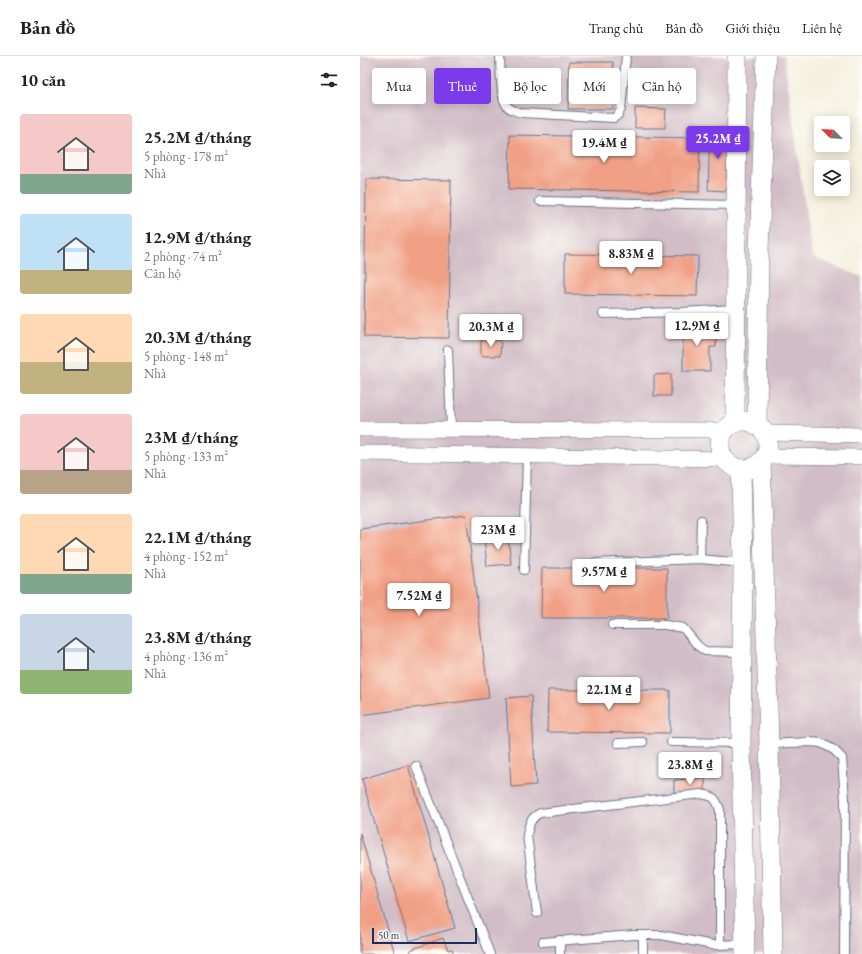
<!DOCTYPE html>
<html lang="vi">
<meta charset="utf-8">
<style>
:root{--surface:#fff;--page:#f6f6f6;--text:#222;--muted:#767676;--line:#e0e0e0;--accent:#7c3aed}
body{margin:0;font-family:"EB Garamond",serif;background:var(--page);color:var(--text);height:100vh;display:flex;flex-direction:column;font-size:15px;white-space:nowrap}
*{box-sizing:border-box;margin:0}
p{font-size:13px;color:var(--muted)}
.icon{flex:none;width:22px;height:22px;fill:none;stroke:currentColor;stroke-width:2;stroke-linecap:round;stroke-linejoin:round}
.map{position:relative;flex:1;overflow:hidden}
.drawer{display:flex;flex-direction:column;background:var(--surface);width:360px}
.drawer>*{flex:none}
.guide{position:absolute;left:12px;top:12px;width:380px;height:36px;display:flex;gap:8px}
.needle{width:26px;rotate:294deg}
.fabs{position:absolute;left:454px;top:60px;display:grid;gap:8px}
.fabs a{display:grid;place-items:center;width:36px;height:36px;border-radius:4px;background:var(--surface);box-shadow:0 2px 10px #0003;font-size:20px}
.scale{position:absolute;left:12px;bottom:10px;width:105px;box-sizing:border-box;padding-left:4px;border:2px solid #1b2f5e;border-top:0;font-size:11px;line-height:14px;white-space:nowrap;color:#1b2f5e;-webkit-text-stroke:3px #fdfcf7;paint-order:stroke}
.price{position:absolute;translate:-50% -34px;padding:0 9px;border-radius:4px;background:#fff;color:#222;font-size:13px;line-height:26px;filter:drop-shadow(0 1px 2px #0008)}
.price::after{content:'';position:absolute;left:50%;top:24px;width:12px;height:9px;margin-left:-6px;background:inherit;clip-path:polygon(0 0,100% 0,50% 100%)}
.price.selected{background:var(--accent);color:#fff}
ul{padding:0;list-style:none}
li{display:flex;align-items:center;gap:12px;height:100px;padding:0 20px}
li span{display:grid;place-items:center;flex:none;width:112px;height:80px;border-radius:4px;color:#555}
li>.icon{margin-inline-start:auto}
span .icon{width:48px;height:48px;fill:#fffc;stroke-width:1}
li b{font-size:17px}
h2{display:flex;justify-content:space-between;align-items:center;height:48px;padding:0 20px;font-size:17px}
.tag{padding:0 14px;border-radius:4px;background:var(--surface);box-shadow:0 2px 10px #0003;font-size:14px;line-height:36px}
.tag.selected{background:var(--accent);color:#fff}
header{display:flex;align-items:center;gap:24px;box-sizing:border-box;height:56px;padding:0 20px;background:var(--surface);border-bottom:1px solid var(--line)}
header strong{font-size:19px}
nav{display:flex;gap:22px;margin-inline-start:auto;font-size:14px}
main{display:flex;flex:1;min-height:0}
.map>svg:first-child{display:block}
</style>
<header>
<strong>Bản đồ</strong>
<nav><a>Trang chủ</a><a>Bản đồ</a><a>Giới thiệu</a><a>Liên hệ</a></nav>
</header>
<main>
<section class="drawer">
<h2>10 căn<svg class="icon" aria-label="filters" viewBox="0 0 24 24"><path d="M4 7h16M4 17h16"/><circle cx="9" cy="7" r="2"/><circle cx="15" cy="17" r="2"/></svg></h2>
<ul>
<li><span style="background:linear-gradient(#f6c9c9 75%,#7fa58c 0)"><svg class="icon" aria-label="home" viewBox="0 0 24 24"><path d="M3 11l9-7 9 7M6 9v11h12V9"/></svg></span><div><b>25.2M ₫/tháng</b><p>5 phòng · 178 m²</p><p>Nhà</p></div></li>
<li><span style="background:linear-gradient(#bfe0f5 70%,#c2b280 0)"><svg class="icon" aria-label="home" viewBox="0 0 24 24"><path d="M3 11l9-7 9 7M6 9v11h12V9"/></svg></span><div><b>12.9M ₫/tháng</b><p>2 phòng · 74 m²</p><p>Căn hộ</p></div></li>
<li><span style="background:linear-gradient(#ffd9b3 60%,#c2b280 0)"><svg class="icon" aria-label="home" viewBox="0 0 24 24"><path d="M3 11l9-7 9 7M6 9v11h12V9"/></svg></span><div><b>20.3M ₫/tháng</b><p>5 phòng · 148 m²</p><p>Nhà</p></div></li>
<li><span style="background:linear-gradient(#f6c9c9 70%,#b9a48a 0)"><svg class="icon" aria-label="home" viewBox="0 0 24 24"><path d="M3 11l9-7 9 7M6 9v11h12V9"/></svg></span><div><b>23M ₫/tháng</b><p>5 phòng · 133 m²</p><p>Nhà</p></div></li>
<li><span style="background:linear-gradient(#ffd9b3 75%,#7fa58c 0)"><svg class="icon" aria-label="home" viewBox="0 0 24 24"><path d="M3 11l9-7 9 7M6 9v11h12V9"/></svg></span><div><b>22.1M ₫/tháng</b><p>4 phòng · 152 m²</p><p>Nhà</p></div></li>
<li><span style="background:linear-gradient(#c9d6e8 70%,#8fb573 0)"><svg class="icon" aria-label="home" viewBox="0 0 24 24"><path d="M3 11l9-7 9 7M6 9v11h12V9"/></svg></span><div><b>23.8M ₫/tháng</b><p>4 phòng · 136 m²</p><p>Nhà</p></div></li>
</ul>
</section>
<div class="map">
<svg width="502" height="898" viewBox="0 0 502 898">
<rect width="100%" height="100%" fill="#fdfcf7"/>
<filter id="ink" filterUnits="userSpaceOnUse"><feTurbulence type="fractalNoise" baseFrequency=".025" numOctaves="2"/><feDisplacementMap in="SourceGraphic" scale="8" xChannelSelector="R" yChannelSelector="G"/><feConvolveMatrix kernelMatrix="1 2 1 2 8 2 1 2 1" color-interpolation-filters="sRGB"/></filter>
<filter id="wash" filterUnits="userSpaceOnUse"><feTurbulence type="fractalNoise" baseFrequency=".012" numOctaves="4" result="noise"/><feDisplacementMap in="SourceGraphic" scale="16" xChannelSelector="R" yChannelSelector="G"/><feGaussianBlur stdDeviation="0.9" result="paint"/><feColorMatrix in="noise" values="0 0 0 0 0 0 0 0 0 0 0 0 0 0 0 0 0 1.4 0 .05"/><feComposite in="paint" operator="in"/></filter>
<g filter="url(#wash)">
<rect width="100%" height="100%" fill="#f5f0de"/>
<path fill="#d2bdc6" d="M0,0h424l28,201 50,20v677h-502z"/>
<g id="blocks">
<g fill="#f1a086">
<path d="M209,6h44v47h-45z"/>
<path d="M162,17h33v8l-33,1z"/>
<path d="M156,32h18v14h-19z"/>
<path d="M177,33l18,1 -1,12 -18,-1z"/>
<path d="M275,52l31,1 -1,19h-30z"/>
<path d="M350,73h18l-2,62 -18,-1z"/>
<path d="M150,79l190,3 -1,54 -190,-3z"/>
<path d="M6,123l85,1 -2,158 -85,-1z"/>
<path d="M205,198l133,2 -1,40 -132,-2z"/>
<path d="M323,268h27v10h6v13h-6v24h-27z"/>
<path d="M121,284h20l-1,16h-19z"/>
<path d="M311,318v22h-17v-21z"/>
<path d="M106,459l23,183 -129,17v-186z"/>
<path d="M148,479l3,29 -24,2 -3,-28z"/>
<path d="M182,512h125v50h-126z"/>
<path d="M188,634h122v43l-123,-1z"/>
<path d="M171,640l5,89 -25,2 -5,-89z"/>
<path d="M354,699l2,22 -16,1 -1,-21z"/>
<path d="M48,709l47,163 -46,13 -47,-162z"/>
<path d="M345,722v13l-31,2v-13z"/>
<path d="M0,777l35,121h-35z"/>
<path d="M83,882l5,12 4,-1 2,5h-42l-2,-4z"/>
</g>
</g>
</g>
<g filter="url(#ink)">
<use href="#blocks" fill-opacity="0" stroke="#67738b" stroke-width="1"/>
<g fill="none" stroke-linecap="round" stroke-linejoin="round">
<g stroke="#67738b" stroke-width="10">
<g id="service">
<path d="M140,0c1,13 -1,39 7,50 3,4 9,5 14,7l93,5 4,-3 3,-6 5,-53"/>
<path d="M180,145l195,4"/>
<path d="M243,258l79,-2 53,-3"/>
<path d="M88,294l3,79"/>
<path d="M340,503l1,-39"/>
<path d="M234,507l106,-4 43,4"/>
<path d="M164,514l3,-115"/>
<path d="M252,569h53l18,3 15,18 7,5 37,1"/>
<path d="M311,686l70,1"/>
<path d="M258,687l25,-1"/>
<path d="M409,688l42,-2 10,1 13,7 8,8 3,42 -1,154"/>
<path d="M56,710l74,188"/>
<path d="M177,857l-10,-78c2,-10 3,-17 13,-22l161,-19c13,2 15,4 19,16v135"/>
<path d="M283,879v19"/>
<path d="M200,884v14"/>
<path d="M183,886l91,-7h27l52,10 32,-1"/>
</g>
</g>
<g stroke="#67738b" stroke-width="16">
<g id="minor">
<path d="M0,373l365,1"/>
<path d="M405,377l97,2"/>
<path d="M0,397l364,6"/>
<path d="M405,400l97,1"/>
</g>
</g>
<g stroke="#67738b" stroke-width="20">
<g id="tertiary">
<circle cx="384" cy="389" r="24"/>
<path d="M375,367l2,-367"/>
<path d="M397,370l2,-175 7,-195"/>
<path d="M401,405l8,283 4,210"/>
<path d="M381,413l2,94 -2,180 4,211"/>
</g>
</g>
<use href="#service" stroke="#fff" stroke-width="8"/>
<use href="#minor" stroke="#fff" stroke-width="15"/>
<use href="#tertiary" stroke="#fff" stroke-width="19"/>
</g>
</g>
</svg>
<div class="fabs">
<a><svg class="needle" viewBox="-14 -14 28 28"><path d="M0-13l5 13h-10z" fill="#e53935"/><path d="M0 13l5-13h-10z" fill="#767676"/></svg></a>
<a><svg class="icon" aria-label="layers" viewBox="0 0 24 24"><path d="M12 4l9 5-9 5-9-5zM3 14l9 5 9-5"/></svg></a>
</div>
<div class="scale">50 m</div>
<b class="price selected" style="left:358px;top:104px">25.2M ₫</b>
<b class="price" style="left:244px;top:108px">19.4M ₫</b>
<b class="price" style="left:271px;top:219px">8.83M ₫</b>
<b class="price" style="left:337px;top:291px">12.9M ₫</b>
<b class="price" style="left:131px;top:292px">20.3M ₫</b>
<b class="price" style="left:138px;top:495px">23M ₫</b>
<b class="price" style="left:244px;top:537px">9.57M ₫</b>
<b class="price" style="left:59px;top:561px">7.52M ₫</b>
<b class="price" style="left:249px;top:655px">22.1M ₫</b>
<b class="price" style="left:330px;top:730px">23.8M ₫</b>
<div class="guide">
<a class="tag">Mua</a>
<a class="tag selected">Thuê</a>
<a class="tag">Bộ lọc</a>
<a class="tag">Mới</a>
<a class="tag">Căn hộ</a>
</div>
</div>
</main>
